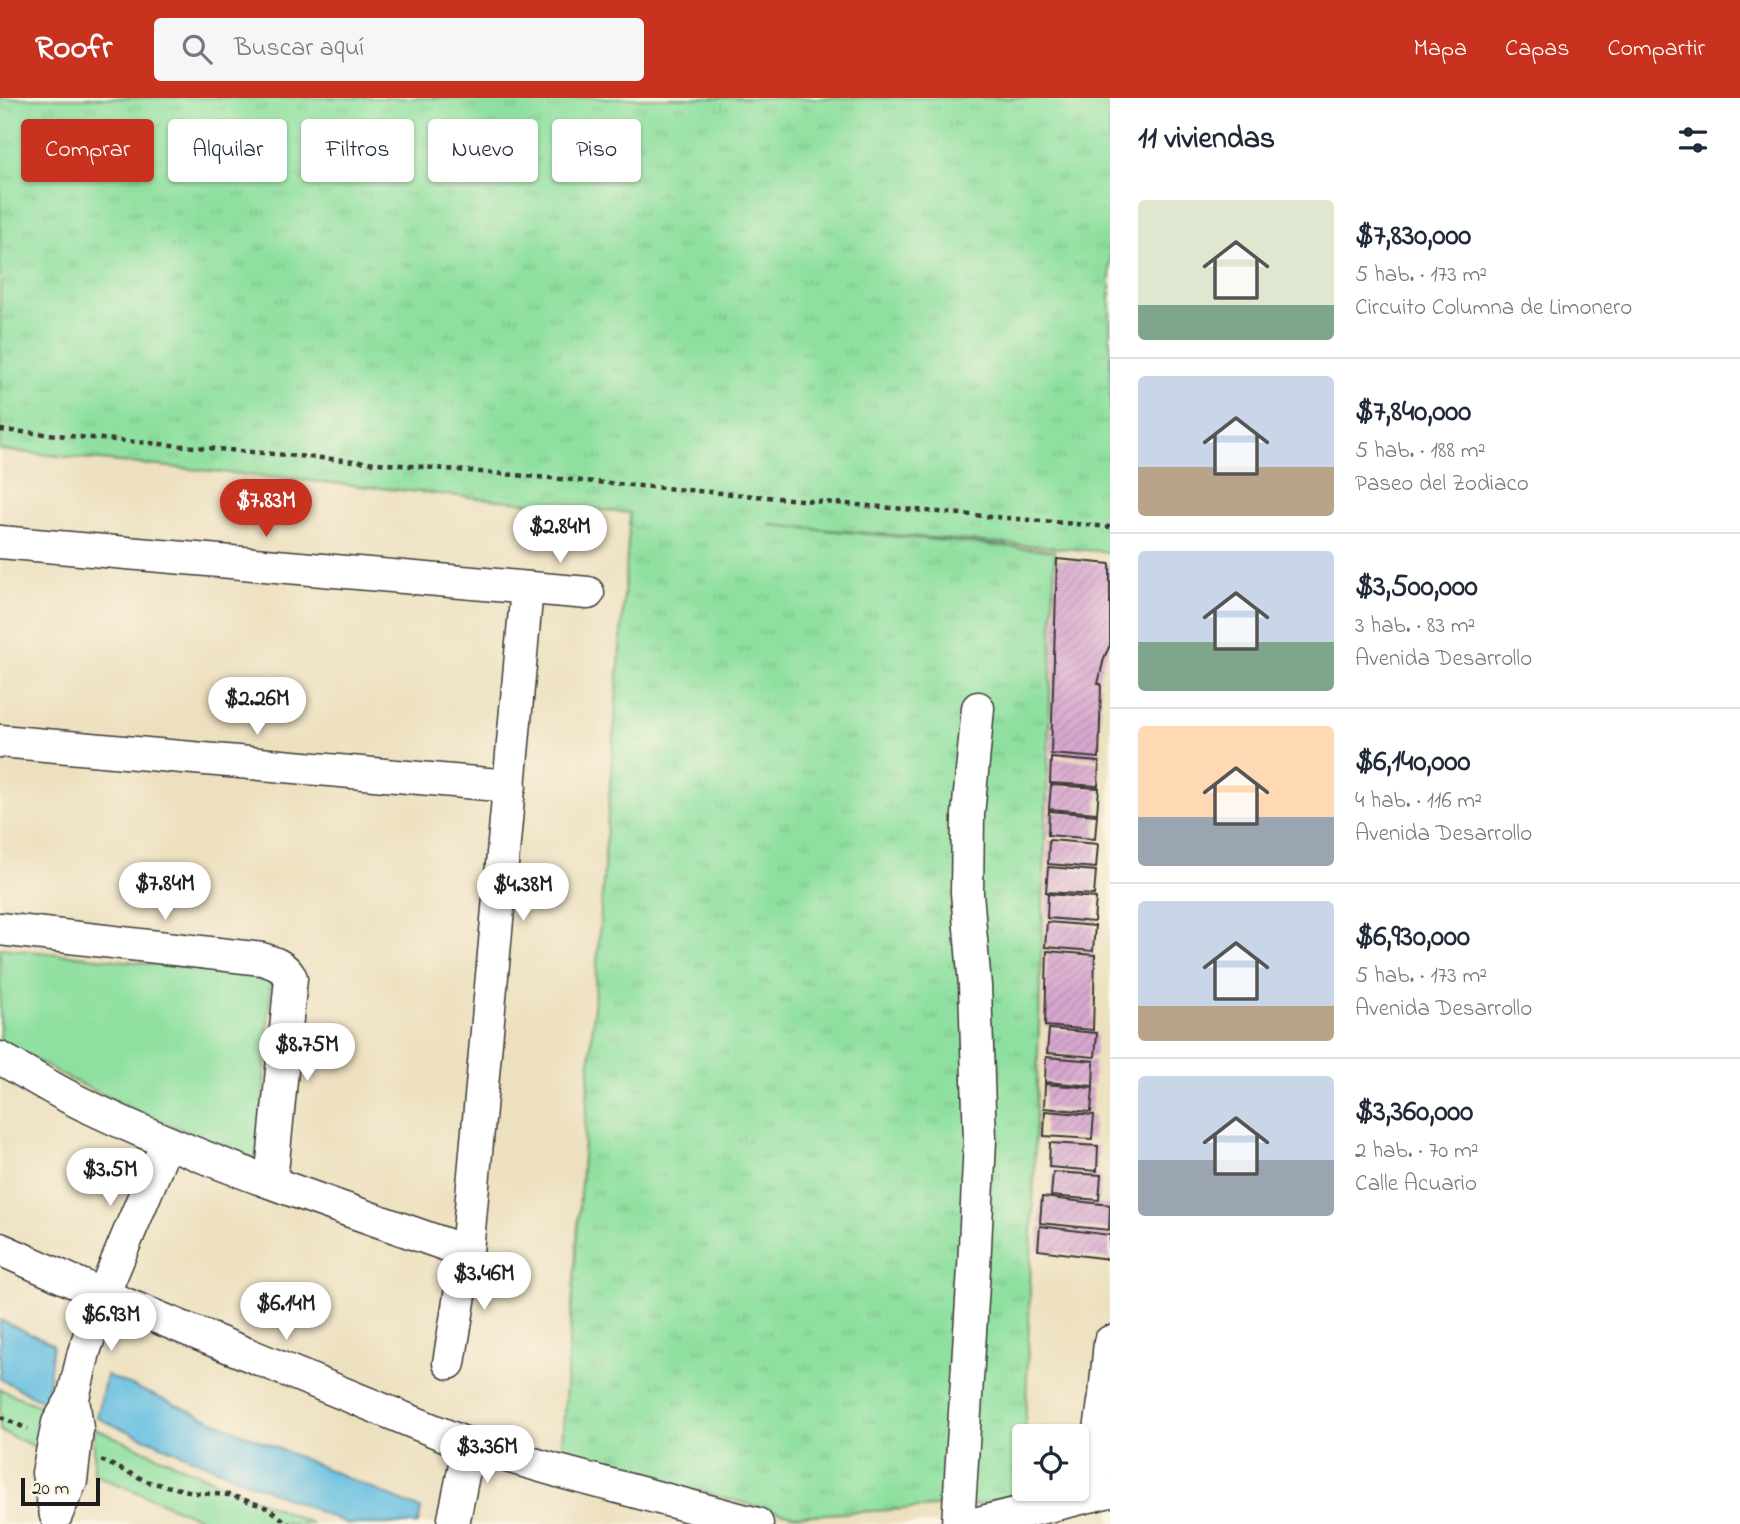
<!DOCTYPE html>
<html lang="es">
<meta charset="utf-8">
<style>
:root{--surface:#fff;--page:#f6f6f7;--text:#1f2937;--muted:#747a83;--line:#e0e1e3;--accent:#c8321e}
body{margin:0;font-family:"Indie Flower",sans-serif;background:var(--page);color:var(--text);height:100vh;display:flex;flex-direction:column;font-size:26px;white-space:nowrap}
*{box-sizing:border-box;margin:0}
p{font-size:23px;color:var(--muted)}
.icon{flex:none;width:38px;height:38px;fill:none;stroke:currentColor;stroke-width:2;stroke-linecap:round;stroke-linejoin:round}
.map{position:relative;flex:1;overflow:hidden}
.panel{display:flex;flex-direction:column;background:var(--surface);width:630px}
.panel>*{flex:none}
.banner{position:absolute;left:21px;top:21px;width:665px;height:63px;display:flex;gap:14px}
.fabs{position:absolute;left:1012px;top:1326px;display:grid;gap:14px}
.fabs a{display:grid;place-items:center;width:77px;height:77px;border-radius:7px;background:var(--surface);box-shadow:0 2px 5px #0004;font-size:35px}
.scale{position:absolute;left:21px;bottom:18px;width:79px;box-sizing:border-box;padding-left:7px;border:4px solid #1c1c1c;border-top:0;font-size:19px;line-height:24px;white-space:nowrap;color:#1c1c1c;-webkit-text-stroke:5px #fcf5e5;paint-order:stroke}
.price{position:absolute;translate:-50% -60px;padding:0 16px;border-radius:24px;background:#fff;color:#222;font-size:23px;line-height:46px;filter:drop-shadow(0 2px 4px #0008)}
.price::after{content:'';position:absolute;left:50%;top:42px;width:21px;height:16px;margin-left:-10px;background:inherit;clip-path:polygon(0 0,100% 0,50% 100%)}
.price.on{background:var(--accent);color:#fff}
ul{padding:0;list-style:none}
li{display:flex;align-items:center;gap:21px;height:175px;padding:0 28px}
li+li{border-top:2px solid var(--line)}
li span{display:grid;place-items:center;flex:none;width:196px;height:140px;border-radius:7px;color:#555}
li>.icon{margin-inline-start:auto}
span .icon{width:84px;height:84px;fill:#fffc;stroke-width:1}
li b{font-size:30px}
h2{display:flex;justify-content:space-between;align-items:center;height:84px;padding:0 28px;font-size:30px}
.chip{padding:0 24px;border-radius:7px;background:var(--surface);box-shadow:0 2px 5px #0004;font-size:24px;line-height:63px}
.chip.on{background:var(--accent);color:#fff}
header{display:flex;align-items:center;gap:42px;box-sizing:border-box;height:98px;padding:0 35px;background:var(--accent);color:#fff}
header strong{font-size:33px}
nav{display:flex;gap:38px;margin-inline-start:auto;font-size:24px}
.search{width:490px;height:63px;background:var(--page);display:flex;align-items:center;gap:18px;box-sizing:border-box;padding:0 24px;border-radius:7px;color:var(--muted);font-size:26px}
main{display:flex;flex:1;min-height:0}
.map>svg:first-child{display:block}
</style>
<header>
<strong>Roofr</strong>
<div class="search"><svg class="icon" aria-label="search" viewBox="0 0 24 24"><circle cx="10" cy="10" r="6"/><path d="M15 15l6 6"/></svg>Buscar aquí</div>
<nav><a>Mapa</a><a>Capas</a><a>Compartir</a></nav>
</header>
<main>
<div class="map">
<svg width="1110" height="1426" viewBox="0 0 1110 1426">
<defs>
<pattern id="grass-tufts" width="24" height="20" patternUnits="userSpaceOnUse" patternTransform="scale(1.75)"><rect width="24" height="20" fill="#8fe0a0"/><path d="M3 7l-1-3M5 7V3M7 7l1-3M15 17l-1-3M17 17v-4M19 17l1-3" fill="none" stroke="#7bc089"/></pattern>
<pattern id="building-hatch" width="6" height="6" patternUnits="userSpaceOnUse" patternTransform="scale(1.75)"><rect width="6" height="6" fill="#d7a7ce"/><path d="M-1 1l2-2M0 6l6-6M5 7l2-2" fill="none" stroke="#b88fb0"/></pattern>
</defs>
<rect width="100%" height="100%" fill="#fcf5e5"/>
<filter id="ink" filterUnits="userSpaceOnUse"><feTurbulence type="fractalNoise" baseFrequency=".0143" numOctaves="2"/><feDisplacementMap in="SourceGraphic" scale="14" xChannelSelector="R" yChannelSelector="G"/><feConvolveMatrix kernelMatrix="1 2 1 2 8 2 1 2 1" color-interpolation-filters="sRGB"/></filter>
<filter id="wash" filterUnits="userSpaceOnUse"><feTurbulence type="fractalNoise" baseFrequency=".00686" numOctaves="4" result="noise"/><feDisplacementMap in="SourceGraphic" scale="28" xChannelSelector="R" yChannelSelector="G"/><feGaussianBlur stdDeviation="1.57" result="paint"/><feColorMatrix in="noise" values="0 0 0 0 0 0 0 0 0 0 0 0 0 0 0 0 0 1.4 0 .05"/><feComposite in="paint" operator="in"/></filter>
<g filter="url(#wash)">
<rect width="100%" height="100%" fill="#ede0bf"/>
<path fill="url(#grass-tufts)" stroke="#567e5e" stroke-width="2" d="M0,0h1110v454l-342,-27 287,26 -30,886h-1l-1,55 -41,12 -187,12 -234,-60 69,-943 -630,-63z"/>
<g fill="#8fe0a0" stroke="#567e5e" stroke-width="2">
<path d="M0,850l271,28 -12,184 -110,-43 -85,-41 -64,-36z"/>
<path d="M0,1291l46,20 -4,41 -42,-19z"/>
<path d="M94,1330l219,96h-100l-119,-50z"/>
</g>
<g fill="#63bee1" stroke="#406d7e" stroke-width="2">
<path d="M0,1222l53,24 -7,59 -46,-24z"/>
<path d="M106,1277l315,134 -3,15h-70l-251,-106z"/>
</g>
<g id="blocks">
<g fill="url(#building-hatch)">
<path d="M1057,461l53,5v81l-6,13 -6,26h3l-2,74 -48,-4z"/>
<path d="M1051,660l48,4 -1,24 -48,-3z"/>
<path d="M1051,687l48,3 -2,25 -48,-4z"/>
<path d="M1049,713l48,4 -2,24 -47,-4z"/>
<path d="M1049,742l49,4 -2,24 -48,-4z"/>
<path d="M1048,769l48,4 -2,24 -48,-3z"/>
<path d="M1048,796l48,4 -2,24 -47,-4z"/>
<path d="M1047,824l48,4 -2,25 -48,-4z"/>
<path d="M1047,853l48,4 -2,75 -48,-4z"/>
<path d="M1049,931l48,4 -2,24 -48,-4z"/>
<path d="M1046,959l48,4 -1,25 -48,-4z"/>
<path d="M1045,986l48,4 -2,24 -47,-4z"/>
<path d="M1045,1013l49,4 -2,24 -48,-3z"/>
<path d="M1050,1045l48,3 -1,25 -48,-4z"/>
<path d="M1053,1074l48,3 -2,25 -48,-4z"/>
<path d="M1042,1099l68,8 -1,25 -69,-7z"/>
<path d="M1040,1128l70,9 -1,24 -71,-9z"/>
</g>
</g>
</g>
<g filter="url(#ink)">
<use href="#blocks" fill-opacity="0" stroke="#3b3934" stroke-width="2"/>
<g fill="none" stroke-linecap="round" stroke-linejoin="round">
<g stroke="#3b3934" stroke-width="35">
<g id="minor">
<path d="M0,444l588,51"/>
<path d="M0,643l510,45"/>
<path d="M0,831l262,30c13,4 22,7 29,19l-20,204"/>
<path d="M0,960c29,16 58,35 89,49 121,58 251,100 378,145"/>
<path d="M0,1151l103,46 366,150 89,26 199,53"/>
<path d="M449,1265l18,-111 60,-664"/>
<path d="M1093,1397l4,-44 8,-56 5,-53"/>
<path d="M56,1417l-8,-42 10,-50 15,-25 11,-46 19,-57 64,-153"/>
<path d="M56,1417l15,-34 6,-53 -4,-29"/>
<path d="M453,1426l16,-79"/>
<path d="M958,1426l16,-256 6,-128 -5,-154 -8,-93 1,-78 10,-107"/>
<path d="M974,1426l136,-33"/>
</g>
</g>
<g stroke="#3b3934" stroke-width="4.5" stroke-dasharray="5 5" stroke-linecap="butt">
<path d="M0,332l1110,97"/>
<path d="M0,1319l28,12"/>
<path d="M101,1362l48,22 48,11 33,2 38,13 21,16"/>
</g>
<use href="#minor" stroke="#fff" stroke-width="32"/>
</g>
</g>
</svg>
<div class="fabs">
<a><svg class="icon" aria-label="locate" viewBox="0 0 24 24"><circle cx="12" cy="12" r="6"/><path d="M12 2v4M12 18v4M2 12h4M18 12h4"/></svg></a>
</div>
<div class="scale">20 m</div>
<b class="price on" style="left:266px;top:441px">$7.83M</b>
<b class="price" style="left:560px;top:467px">$2.84M</b>
<b class="price" style="left:257px;top:639px">$2.26M</b>
<b class="price" style="left:165px;top:824px">$7.84M</b>
<b class="price" style="left:523px;top:825px">$4.38M</b>
<b class="price" style="left:307px;top:985px">$8.75M</b>
<b class="price" style="left:110px;top:1110px">$3.5M</b>
<b class="price" style="left:484px;top:1214px">$3.46M</b>
<b class="price" style="left:286px;top:1244px">$6.14M</b>
<b class="price" style="left:111px;top:1255px">$6.93M</b>
<b class="price" style="left:487px;top:1387px">$3.36M</b>
<div class="banner">
<a class="chip on">Comprar</a>
<a class="chip">Alquilar</a>
<a class="chip">Filtros</a>
<a class="chip">Nuevo</a>
<a class="chip">Piso</a>
</div>
</div>
<section class="panel">
<h2>11 viviendas<svg class="icon" aria-label="filters" viewBox="0 0 24 24"><path d="M4 7h16M4 17h16"/><circle cx="9" cy="7" r="2"/><circle cx="15" cy="17" r="2"/></svg></h2>
<ul>
<li><span style="background:linear-gradient(#dfe7d0 75%,#7fa58c 0)"><svg class="icon" aria-label="home" viewBox="0 0 24 24"><path d="M3 11l9-7 9 7M6 9v11h12V9"/></svg></span><div><b>$7,830,000</b><p>5 hab. · 173 m²</p><p>Circuito Columna de Limonero</p></div></li>
<li><span style="background:linear-gradient(#c9d6e8 65%,#b9a48a 0)"><svg class="icon" aria-label="home" viewBox="0 0 24 24"><path d="M3 11l9-7 9 7M6 9v11h12V9"/></svg></span><div><b>$7,840,000</b><p>5 hab. · 188 m²</p><p>Paseo del Zodiaco</p></div></li>
<li><span style="background:linear-gradient(#c9d6e8 65%,#7fa58c 0)"><svg class="icon" aria-label="home" viewBox="0 0 24 24"><path d="M3 11l9-7 9 7M6 9v11h12V9"/></svg></span><div><b>$3,500,000</b><p>3 hab. · 83 m²</p><p>Avenida Desarrollo</p></div></li>
<li><span style="background:linear-gradient(#ffd9b3 65%,#9aa5b1 0)"><svg class="icon" aria-label="home" viewBox="0 0 24 24"><path d="M3 11l9-7 9 7M6 9v11h12V9"/></svg></span><div><b>$6,140,000</b><p>4 hab. · 116 m²</p><p>Avenida Desarrollo</p></div></li>
<li><span style="background:linear-gradient(#c9d6e8 75%,#b9a48a 0)"><svg class="icon" aria-label="home" viewBox="0 0 24 24"><path d="M3 11l9-7 9 7M6 9v11h12V9"/></svg></span><div><b>$6,930,000</b><p>5 hab. · 173 m²</p><p>Avenida Desarrollo</p></div></li>
<li><span style="background:linear-gradient(#c9d6e8 60%,#9aa5b1 0)"><svg class="icon" aria-label="home" viewBox="0 0 24 24"><path d="M3 11l9-7 9 7M6 9v11h12V9"/></svg></span><div><b>$3,360,000</b><p>2 hab. · 70 m²</p><p>Calle Acuario</p></div></li>
</ul>
</section>
</main>
